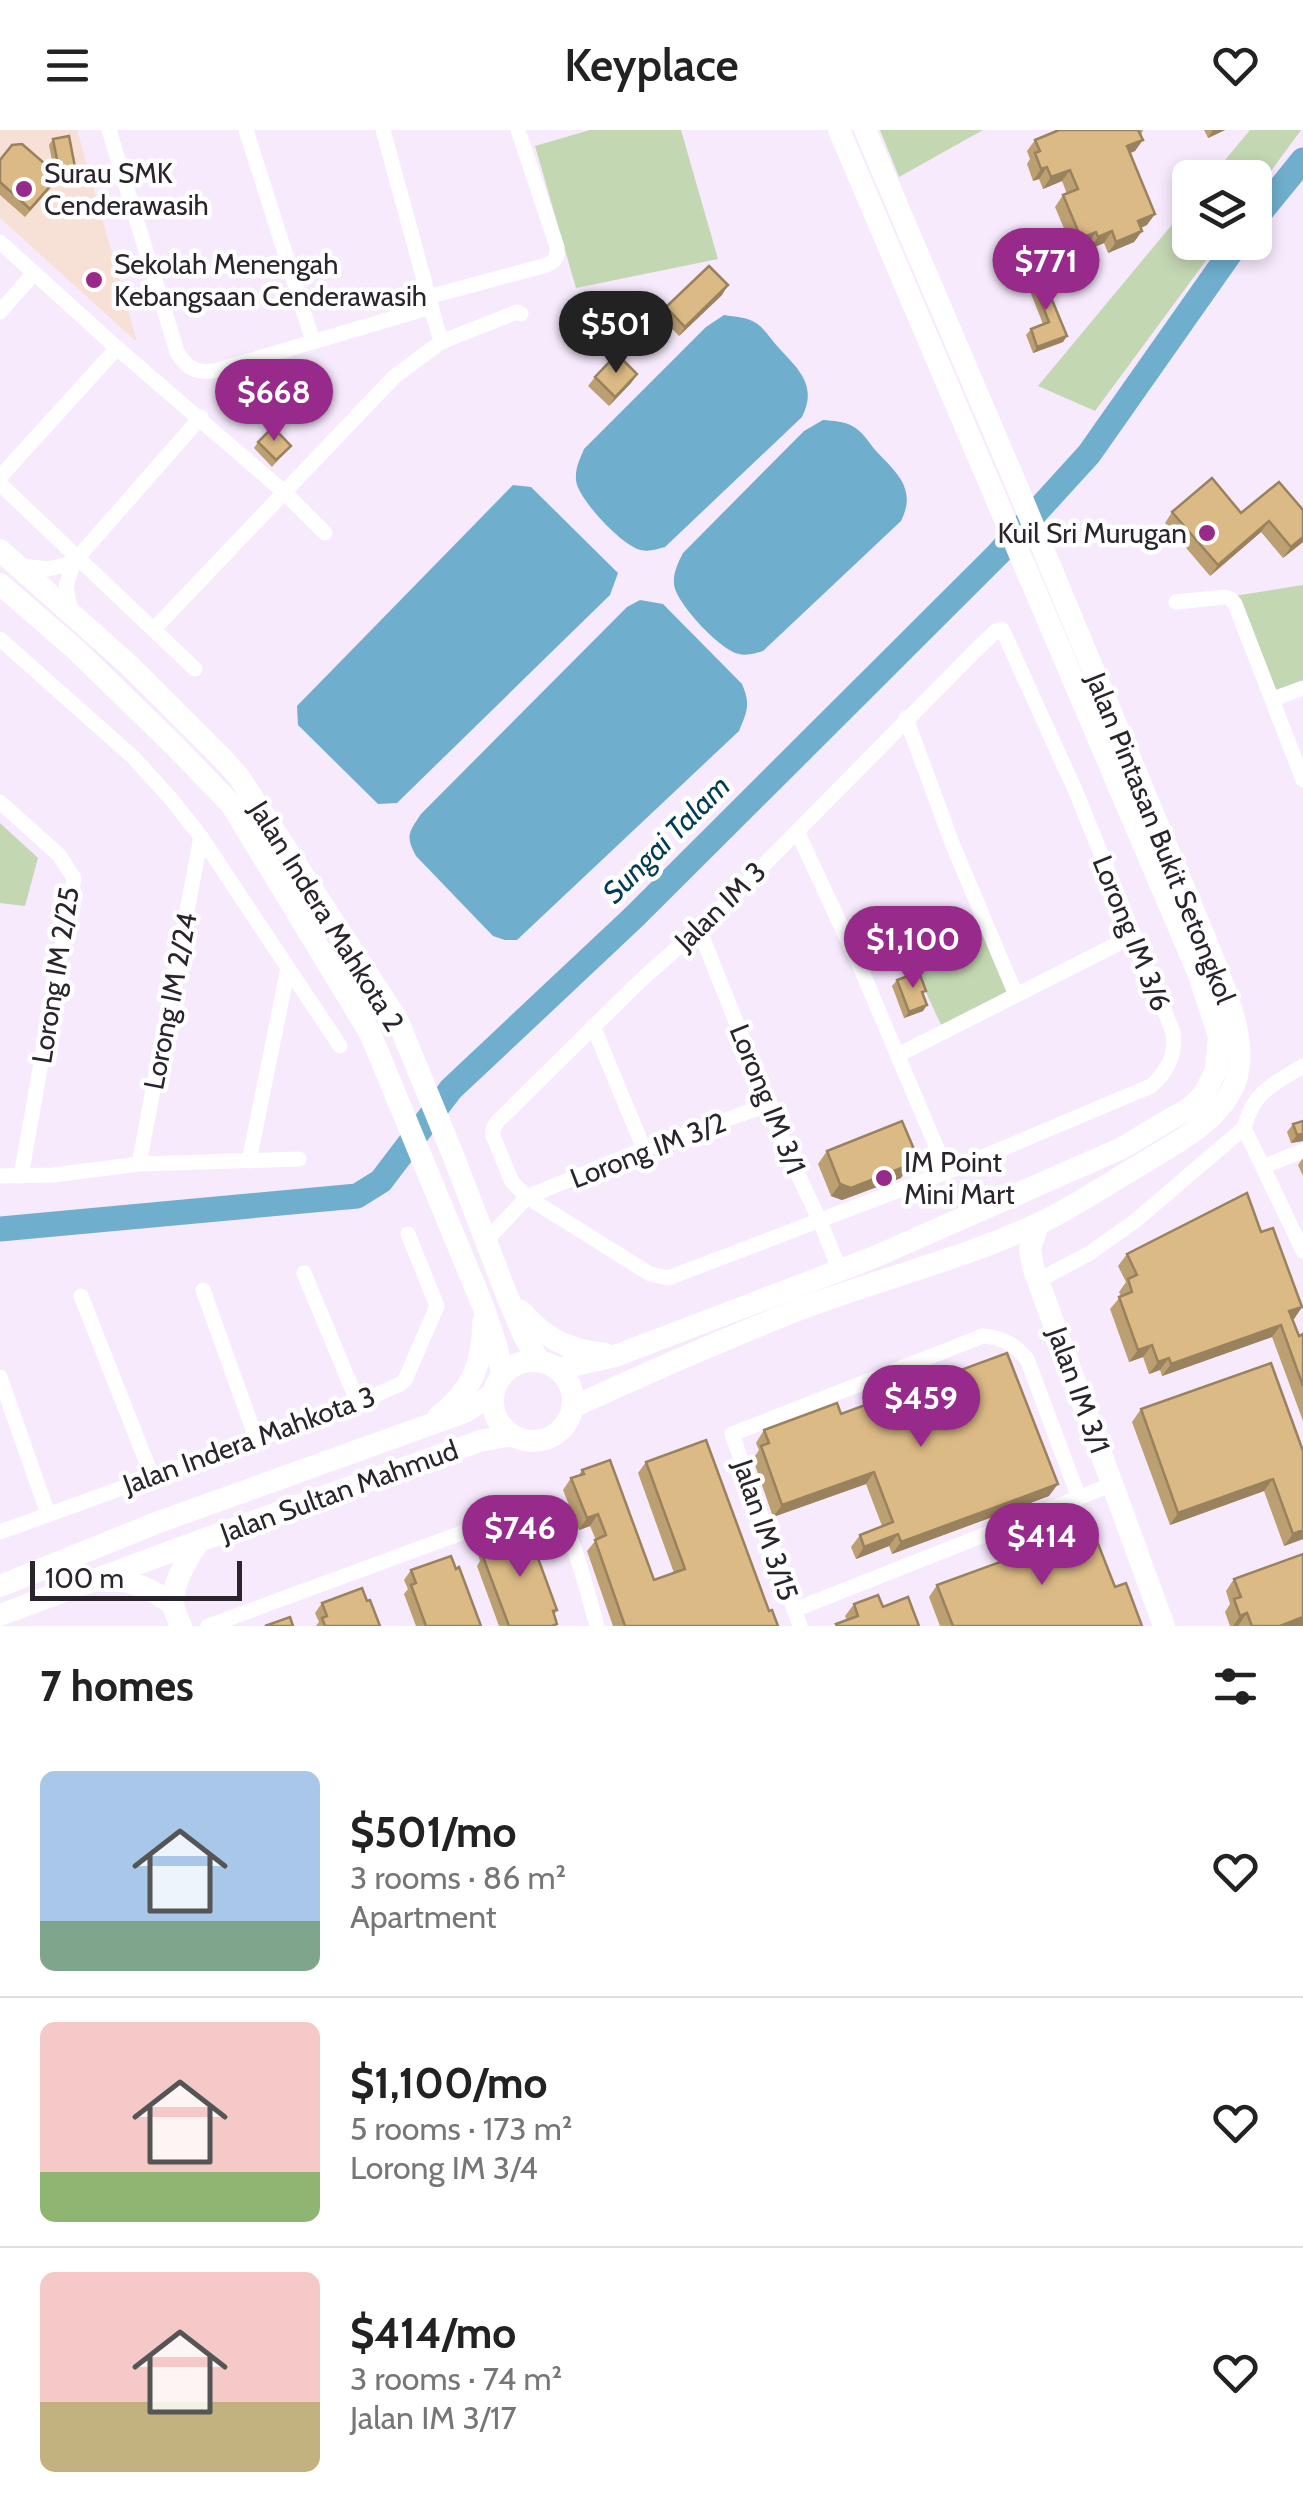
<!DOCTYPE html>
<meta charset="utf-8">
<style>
:root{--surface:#fff;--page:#f2f2f2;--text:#222;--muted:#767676;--line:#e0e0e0;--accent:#972a8b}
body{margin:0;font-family:Cabin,sans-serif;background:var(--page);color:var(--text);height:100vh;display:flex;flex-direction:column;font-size:38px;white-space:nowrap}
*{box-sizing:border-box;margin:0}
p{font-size:32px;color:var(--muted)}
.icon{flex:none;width:55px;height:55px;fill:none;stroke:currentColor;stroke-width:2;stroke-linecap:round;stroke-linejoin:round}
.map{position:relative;height:1496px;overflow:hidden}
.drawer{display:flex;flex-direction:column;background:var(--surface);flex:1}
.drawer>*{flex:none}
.tools{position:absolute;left:1172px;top:30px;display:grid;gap:20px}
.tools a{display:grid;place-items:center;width:100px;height:100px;border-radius:15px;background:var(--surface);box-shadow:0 5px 15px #0003;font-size:50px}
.scale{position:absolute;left:30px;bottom:25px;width:212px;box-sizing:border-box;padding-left:10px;border:5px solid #2a242d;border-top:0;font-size:28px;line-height:35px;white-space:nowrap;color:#2a242d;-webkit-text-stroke:8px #fff;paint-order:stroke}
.price{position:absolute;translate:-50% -85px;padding:0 22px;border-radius:35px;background:var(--accent);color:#fff;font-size:32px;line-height:65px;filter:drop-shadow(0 2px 5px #0008)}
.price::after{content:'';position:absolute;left:50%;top:60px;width:30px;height:22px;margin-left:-15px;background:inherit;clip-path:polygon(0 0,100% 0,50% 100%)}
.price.current{background:#222;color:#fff}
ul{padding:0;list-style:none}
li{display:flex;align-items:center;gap:30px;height:250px;padding:0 40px}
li+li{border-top:2px solid var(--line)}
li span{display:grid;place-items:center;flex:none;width:280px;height:200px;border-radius:15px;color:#555}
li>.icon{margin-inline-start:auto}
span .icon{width:120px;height:120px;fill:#fffc;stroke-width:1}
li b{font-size:42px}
h2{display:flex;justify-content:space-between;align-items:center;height:120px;padding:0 40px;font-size:42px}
header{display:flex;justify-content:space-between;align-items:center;height:130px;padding:0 40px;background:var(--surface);font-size:45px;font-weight:600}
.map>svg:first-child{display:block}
</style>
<header><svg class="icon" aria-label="menu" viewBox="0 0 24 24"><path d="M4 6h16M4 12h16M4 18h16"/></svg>Keyplace<svg class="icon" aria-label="heart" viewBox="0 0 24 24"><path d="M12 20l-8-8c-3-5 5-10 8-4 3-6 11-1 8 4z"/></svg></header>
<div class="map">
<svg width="1303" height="1496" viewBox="0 0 1303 1496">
<rect width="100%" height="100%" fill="#f6eafc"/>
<path fill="#f7e0d5" d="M0,0h77l60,212 -137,-124z"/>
<g fill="#c4d7b3">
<path d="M590,0h91l37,129 -142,29 -41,-142z"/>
<path d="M880,0h103l-84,47z"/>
<path d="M1250,0h51l-46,63v-15l-44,-1z"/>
<path d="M1190,73v39l29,1 -124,168 -57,-25z"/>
<path d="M1303,455v100l-29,11 -40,-100z"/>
<path d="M0,693l38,35 -13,48 -25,-3z"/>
<path d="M983,789l33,76 -72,36 -38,-81z"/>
</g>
<g fill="#6faecc">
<path d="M724,185c11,2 23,2 32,8 8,5 15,16 22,24 20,22 40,38 24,70l-137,130c-8,2 -16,5 -24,3 -18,-3 -64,-52 -65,-70 -1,-12 4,-21 8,-31l122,-122z"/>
<path d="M823,290c10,1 22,1 31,7 9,5 16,17 22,24 21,22 41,38 25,70l-138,130c-7,2 -16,5 -24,3 -18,-3 -64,-52 -65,-70 -1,-11 4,-21 9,-31l121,-122z"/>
<path d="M513,355l18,2 87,86 -8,22 -213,208 -19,1 -80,-79 -1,-19z"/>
<path d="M640,470l23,4 79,80c9,21 5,27 -3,47l-222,209h-12l-12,-4 -77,-80c-11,-20 -7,-24 5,-42l206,-207z"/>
</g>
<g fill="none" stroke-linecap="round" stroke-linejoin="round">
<g stroke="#6faecc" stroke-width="25">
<path d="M1255,89l48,-59"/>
<path d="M0,1099l357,-33 24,-15 70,-92 183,-172 364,-363 91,-100 149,-212"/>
</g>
<g stroke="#fff" stroke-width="15">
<path d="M109,0l68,222c10,18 22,22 41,18l213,-63"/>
<path d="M246,0l67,211"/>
<path d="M383,0l58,212"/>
<path d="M0,112l117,106 167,144 41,41"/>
<path d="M428,167l119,-32 7,-4 3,-6v-8l-39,-117"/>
<path d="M0,182l34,-39"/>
<path d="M0,347l117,-129"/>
<path d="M0,354l195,185"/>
<path d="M22,436l26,3 25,-6 128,-146"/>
<path d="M1176,472l49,-5 6,2 4,5 68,176"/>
<path d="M71,482l-5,-25 7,-24"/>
<path d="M154,499l240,-252 47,-35 76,-30 4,2"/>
<path d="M1002,499l74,163 97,240c3,23 -5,39 -22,54l-204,86 -279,106 -18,-4 -123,-77 -15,-15 -19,-46v-7l4,-7 145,-143 57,-50 53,-52 225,-228 19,-18z"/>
<path d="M0,509l133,118 39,43 29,37 139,209"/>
<path d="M1273,569l30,-11"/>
<path d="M906,588l46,125 64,152"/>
<path d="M0,672l59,53 15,23 -53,298"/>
<path d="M797,701l64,138 86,203"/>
<path d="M699,799l93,233 28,59 19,48"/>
<path d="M593,896l51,123"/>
<path d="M898,925l235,-119"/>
<path d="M1303,936c-30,18 -50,26 -59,62l59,123"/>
<path d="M249,1031l39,-193"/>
<path d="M139,1034l62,-327"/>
<path d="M1264,1036l39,-15"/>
<path d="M0,1046l53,-1 86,-11 160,-5"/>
<path d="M486,1111l41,-44 117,-48 126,-45"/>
<path d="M304,1143l54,130"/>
<path d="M1039,1150l51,-27 45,-32 109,-93"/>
<path d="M203,1160l53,148"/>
<path d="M81,1166l71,180"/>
<path d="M0,1247l48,137"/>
<path d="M0,1402l358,-129 42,-19 5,-4 32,-74 -29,-72"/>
<path d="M794,1480l319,-126"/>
<path d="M208,1496l308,-113c13,-4 27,-9 39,0 17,12 35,90 42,113"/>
<path d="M800,1496l-68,-192 251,-98c21,2 31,8 44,23l52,139"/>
</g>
<g stroke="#fff" stroke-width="22">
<path d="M0,420l130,116 93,93 16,18 158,242 56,136 53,138 18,43 15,25"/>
<path d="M0,454l75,65 98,95 58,60 139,229 113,273 14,42 5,27"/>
<path d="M1038,1094l-8,25 3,18 131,359"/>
<path d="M521,1181c26,29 45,38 84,43"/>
<circle cx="533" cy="1271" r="40"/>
<path d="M558,1239l57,-13 257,-98 250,-110 50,-30 18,-10 14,-14 12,-24 3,-34 -20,-61 -360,-845"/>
<path d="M573,1277c73,-34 147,-66 222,-96 80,-31 165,-51 243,-87 36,-17 70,-40 105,-61 31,-19 68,-37 87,-70 25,-42 -6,-104 -21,-145l-193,-464 -151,-354"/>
<path d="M439,1286c33,-25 44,-53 44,-93"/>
<path d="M103,1447c28,3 46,11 70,27"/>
<path d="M0,1456l156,-63 309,-111 28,-18"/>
<path d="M0,1485l199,-74 281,-100 32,-6"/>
<path d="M181,1496c-3,-7 -8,-16 -8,-24 0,-21 15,-44 26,-61"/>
</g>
</g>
<g fill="#bca072">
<path d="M1055,0h88l-8,21 -5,2 17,72 -6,3 1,3 -8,11 -26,11 -4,-10 -14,6 -2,-5 -15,6 -18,-43 8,-12 4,-1 -5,-13 -19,8 -4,-10 -6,2 -6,-17 3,-5 -3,-8 8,-11 20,-9z"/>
<path d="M1204,0h21l-17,8z"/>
<path d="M53,9l22,28 -4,6 -13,2 -4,9 -29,33 -25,-22v-35l54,11 -5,-26z"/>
<path d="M1028,139l35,73 -30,11 -7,-18 5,-6 12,-5 -19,-48z"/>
<path d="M722,165l-43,41 -19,-20 6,-9z"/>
<path d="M637,244l-6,9 -22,23 -21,-20 7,-9z"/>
<path d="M258,312l33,4 -19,21 -18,-19z"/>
<path d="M1279,352l24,60 -20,16 -22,-26 -51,44 -45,-53 7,-11 69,1z"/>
<path d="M897,850l26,15 4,10 -4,6 -19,7 -12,-32z"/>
<path d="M1303,991v20l-12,2 -4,-11 6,-8z"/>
<path d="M827,1021l74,27 -59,22 -11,-4 -13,-32z"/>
<path d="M1303,1028v18l-5,-11z"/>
<path d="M1261,1102l41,75 -9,13 6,16 4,-2v87l-31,-84 -110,39 -2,-6 -11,4 -6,-17 -14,5 -19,-53 11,-13 -2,-4 7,-10 -8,-16 9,-12z"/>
<path d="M1141,1279l162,42v88l-19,7 -20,-55 -94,34 -38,-103z"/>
<path d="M841,1284l208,82 -157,58 -3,-8 -33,13 -5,-12 9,-12 22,-9 -16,-42 -93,33 -20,-58 6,-9 -3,-7 8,-13z"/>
<path d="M646,1332l123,149 9,15h-165l-26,-75 9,-11 -6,-14 -11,4 -16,-40 8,-12 8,-3 3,-5 72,110 20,-7 -36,-100z"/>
<path d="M1015,1407l53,3 47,47 27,39h-202l-11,-29 8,-12 73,-27 -3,-9z"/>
<path d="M483,1412l74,68 -3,5 2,11h-57l-22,-60 3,-5 -3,-10z"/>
<path d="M411,1440l70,56h-65l-12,-32 4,-5 -4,-9z"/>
<path d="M1234,1449l69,47h-73l-5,-14 5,-8 -4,-13z"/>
<path d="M367,1471l13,25h-64l3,-4 -4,-9 7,-10z"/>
<path d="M854,1474l29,3 36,19h-84l12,-6 -2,-4z"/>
</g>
<g fill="#99825d">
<path d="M1213,0h12l-17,8z"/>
<path d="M1143,10l-8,11 -16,7 8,-12z"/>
<path d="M75,37l-4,6 -16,3 4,-6z"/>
<path d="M1047,37l-8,12 -6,2 8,-12z"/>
<path d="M1070,40l-8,11 -19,8 8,-12z"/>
<path d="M1155,84l-8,11 -17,7 8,-11z"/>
<path d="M1112,101l-8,12 -14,6 8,-12z"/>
<path d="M1142,101l-8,11 -26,11 8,-11z"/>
<path d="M1096,102l-8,12 -15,6 8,-12z"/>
<path d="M728,155l-6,10 -43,41 6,-9z"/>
<path d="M1067,206l-4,6 -30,11 4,-6z"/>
<path d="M637,244l-6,9 -22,23 6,-9z"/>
<path d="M1269,391l-8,11 -51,44 8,-11z"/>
<path d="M1303,407v5l-20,16 8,-11z"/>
<path d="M927,875l-4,6 -19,7 5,-6z"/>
<path d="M1303,1004v7l-12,2 6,-8z"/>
<path d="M909,1035l-8,13 -59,22 -11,-4 9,-12z"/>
<path d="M1302,1177l-8,12 -13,5 8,-13z"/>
<path d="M1281,1195l-9,12 -110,39 9,-12z"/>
<path d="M1152,1215l-9,12 -14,5 9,-12z"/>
<path d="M1169,1228l-9,12 -11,4 9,-12z"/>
<path d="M874,1342l-8,12 -93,33 9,-12z"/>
<path d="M1273,1349l-9,12 -94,34 8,-12z"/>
<path d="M1058,1354l-9,12 -157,58 9,-12z"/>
<path d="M598,1384l-8,12 -11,4 8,-12z"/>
<path d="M1303,1400v9l-19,7 9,-12z"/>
<path d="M898,1404l-9,12 -33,13 8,-12z"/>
<path d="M1247,1483l-9,13h-5l7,-10z"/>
<path d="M1303,1487v9h-23z"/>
</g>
<g fill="#dbba85" stroke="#99825d" stroke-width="2.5">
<path d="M1059,0h79l5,10 -16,6 28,68 -17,7 4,10 -26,11 -4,-11 -14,6 -2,-5 -15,6 -18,-43 15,-6 -8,-19 -19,7 -4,-10 -6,2 -6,-16 5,-2 -5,-11z"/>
<path d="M69,6l6,31 -16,3 -6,-31z"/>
<path d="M22,14l37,32 -29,33 -30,-27v-22l12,-15z"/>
<path d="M709,136l19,19 -43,42 -19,-20z"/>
<path d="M1038,136l29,70 -30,11 -6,-18 18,-7 -21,-53z"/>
<path d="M617,224l20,20 -22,23 -20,-20z"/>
<path d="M273,297l18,19 -15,14 -18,-18z"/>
<path d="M1212,348l29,35 38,-31 24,28v27l-12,10 -22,-26 -51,44 -46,-53z"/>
<path d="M919,842l7,19 -4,1 5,13 -18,7 -12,-32z"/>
<path d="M902,991l14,33 -7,11 -58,23 -11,-4 -13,-33z"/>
<path d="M1303,991v13l-6,1 -4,-11z"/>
<path d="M1247,1063l14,39 12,-4 29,79 -13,4 10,25 4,-2v52l-22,-61 -110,39 -2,-6 -11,4 -6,-17 -14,5 -19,-53 13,-5 -4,-13 9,-4 -10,-21z"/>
<path d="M1007,1223l51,131 -157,58 -3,-8 -34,13 -4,-12 33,-13 -19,-50 -92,33 -21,-59 8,-3 -5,-13 73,-27 4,11z"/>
<path d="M1271,1233l32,88v79l-10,4 -20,-55 -95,34 -37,-104z"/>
<path d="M706,1310l63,171 3,-1 6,16h-153l-30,-86 11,-5 -8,-21 -11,4 -16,-40 13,-4 -2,-4 28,-10 44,120 31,-11 -39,-107z"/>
<path d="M523,1397l5,13 3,-1 26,71 -4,1 4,13 -5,2h-43l-26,-69 5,-2 -5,-13z"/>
<path d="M1036,1399l3,9 24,-9 5,11 25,-9 22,56 11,-4 16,43h-189l-16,-41 85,-31 -7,-17z"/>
<path d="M1303,1424v63l-23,9h-28l-5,-13 -7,3 -6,-17 7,-2 -7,-18z"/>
<path d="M451,1426l5,13 3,-2 22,59h-55l-15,-41 5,-2 -5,-13z"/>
<path d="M362,1458l5,13 3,-1 10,26h-55l-3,-8 5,-2 -5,-13z"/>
<path d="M878,1465l5,12 25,-10 11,29h-82l-1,-2 22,-8 -4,-12z"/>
<path d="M290,1487l3,9h-28z"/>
</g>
<g fill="#972a8b" stroke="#fff" stroke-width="4">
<circle cx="24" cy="59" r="10"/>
<circle cx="94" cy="150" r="10"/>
<circle cx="1207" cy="403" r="10"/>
<circle cx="884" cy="1048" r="10"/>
</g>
<g text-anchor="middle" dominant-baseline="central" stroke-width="9" stroke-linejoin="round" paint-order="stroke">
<g font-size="28" fill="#2a242d" stroke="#fff" text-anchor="start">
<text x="44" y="43">Surau SMK<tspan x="44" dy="32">Cenderawasih</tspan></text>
<text x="114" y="134">Sekolah Menengah<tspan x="114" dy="32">Kebangsaan Cenderawasih</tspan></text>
<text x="1187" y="403" text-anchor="end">Kuil Sri Murugan</text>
<text x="904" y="1032">IM Point<tspan x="904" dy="32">Mini Mart</tspan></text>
</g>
<g font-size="28" fill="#2a242d" stroke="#fff">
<text transform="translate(1161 708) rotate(68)">Jalan Pintasan Bukit Setongkol</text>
<text transform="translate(720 776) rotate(-44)">Jalan IM 3</text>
<text transform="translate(327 786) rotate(58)">Jalan Indera Mahkota 2</text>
<text transform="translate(1132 803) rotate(68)">Lorong IM 3/6</text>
<text transform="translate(55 845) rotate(-81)">Lorong IM 2/25</text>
<text transform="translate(170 871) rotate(-79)">Lorong IM 2/24</text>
<text transform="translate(768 969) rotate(68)">Lorong IM 3/1</text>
<text transform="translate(648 1020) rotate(-21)">Lorong IM 3/2</text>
<text transform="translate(1079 1260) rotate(70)">Jalan IM 3/1</text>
<text transform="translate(249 1310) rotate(-20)">Jalan Indera Mahkota 3</text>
<text transform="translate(339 1361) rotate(-20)">Jalan Sultan Mahmud</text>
<text transform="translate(766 1400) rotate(71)">Jalan IM 3/15</text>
</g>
<g font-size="30" font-style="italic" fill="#023c51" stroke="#fff">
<text transform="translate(666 709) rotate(-45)">Sungai Talam</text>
</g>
</g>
</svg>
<div class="tools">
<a><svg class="icon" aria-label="layers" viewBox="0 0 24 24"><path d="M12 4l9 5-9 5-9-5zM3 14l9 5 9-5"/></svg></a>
</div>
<div class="scale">100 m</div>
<b class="price" style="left:1046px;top:183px">$771</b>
<b class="price current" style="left:616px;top:246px">$501</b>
<b class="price" style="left:274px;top:314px">$668</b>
<b class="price" style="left:913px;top:861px">$1,100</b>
<b class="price" style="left:921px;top:1320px">$459</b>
<b class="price" style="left:520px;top:1450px">$746</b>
<b class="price" style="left:1042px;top:1458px">$414</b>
</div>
<section class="drawer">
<h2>7 homes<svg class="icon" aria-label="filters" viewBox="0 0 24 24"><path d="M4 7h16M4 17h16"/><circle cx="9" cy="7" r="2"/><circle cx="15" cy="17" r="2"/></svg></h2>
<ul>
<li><span style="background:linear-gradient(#a9c7e8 75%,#7fa58c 0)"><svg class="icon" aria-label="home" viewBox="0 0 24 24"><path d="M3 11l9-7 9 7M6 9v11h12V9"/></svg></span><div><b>$501/mo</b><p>3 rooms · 86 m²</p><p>Apartment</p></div><svg class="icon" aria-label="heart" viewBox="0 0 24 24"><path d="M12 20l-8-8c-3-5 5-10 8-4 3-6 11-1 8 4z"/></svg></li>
<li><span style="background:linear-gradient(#f6c9c9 75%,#8fb573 0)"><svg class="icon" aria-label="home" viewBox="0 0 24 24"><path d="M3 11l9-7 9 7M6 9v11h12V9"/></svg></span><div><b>$1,100/mo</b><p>5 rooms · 173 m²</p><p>Lorong IM 3/4</p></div><svg class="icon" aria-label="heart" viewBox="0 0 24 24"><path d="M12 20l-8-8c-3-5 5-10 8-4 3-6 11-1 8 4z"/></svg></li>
<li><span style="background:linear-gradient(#f6c9c9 65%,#c2b280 0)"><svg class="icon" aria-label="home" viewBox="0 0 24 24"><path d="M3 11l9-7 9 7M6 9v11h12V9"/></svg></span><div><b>$414/mo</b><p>3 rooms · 74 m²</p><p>Jalan IM 3/17</p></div><svg class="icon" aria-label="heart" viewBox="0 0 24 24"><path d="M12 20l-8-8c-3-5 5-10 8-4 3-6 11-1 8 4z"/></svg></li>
</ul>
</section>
